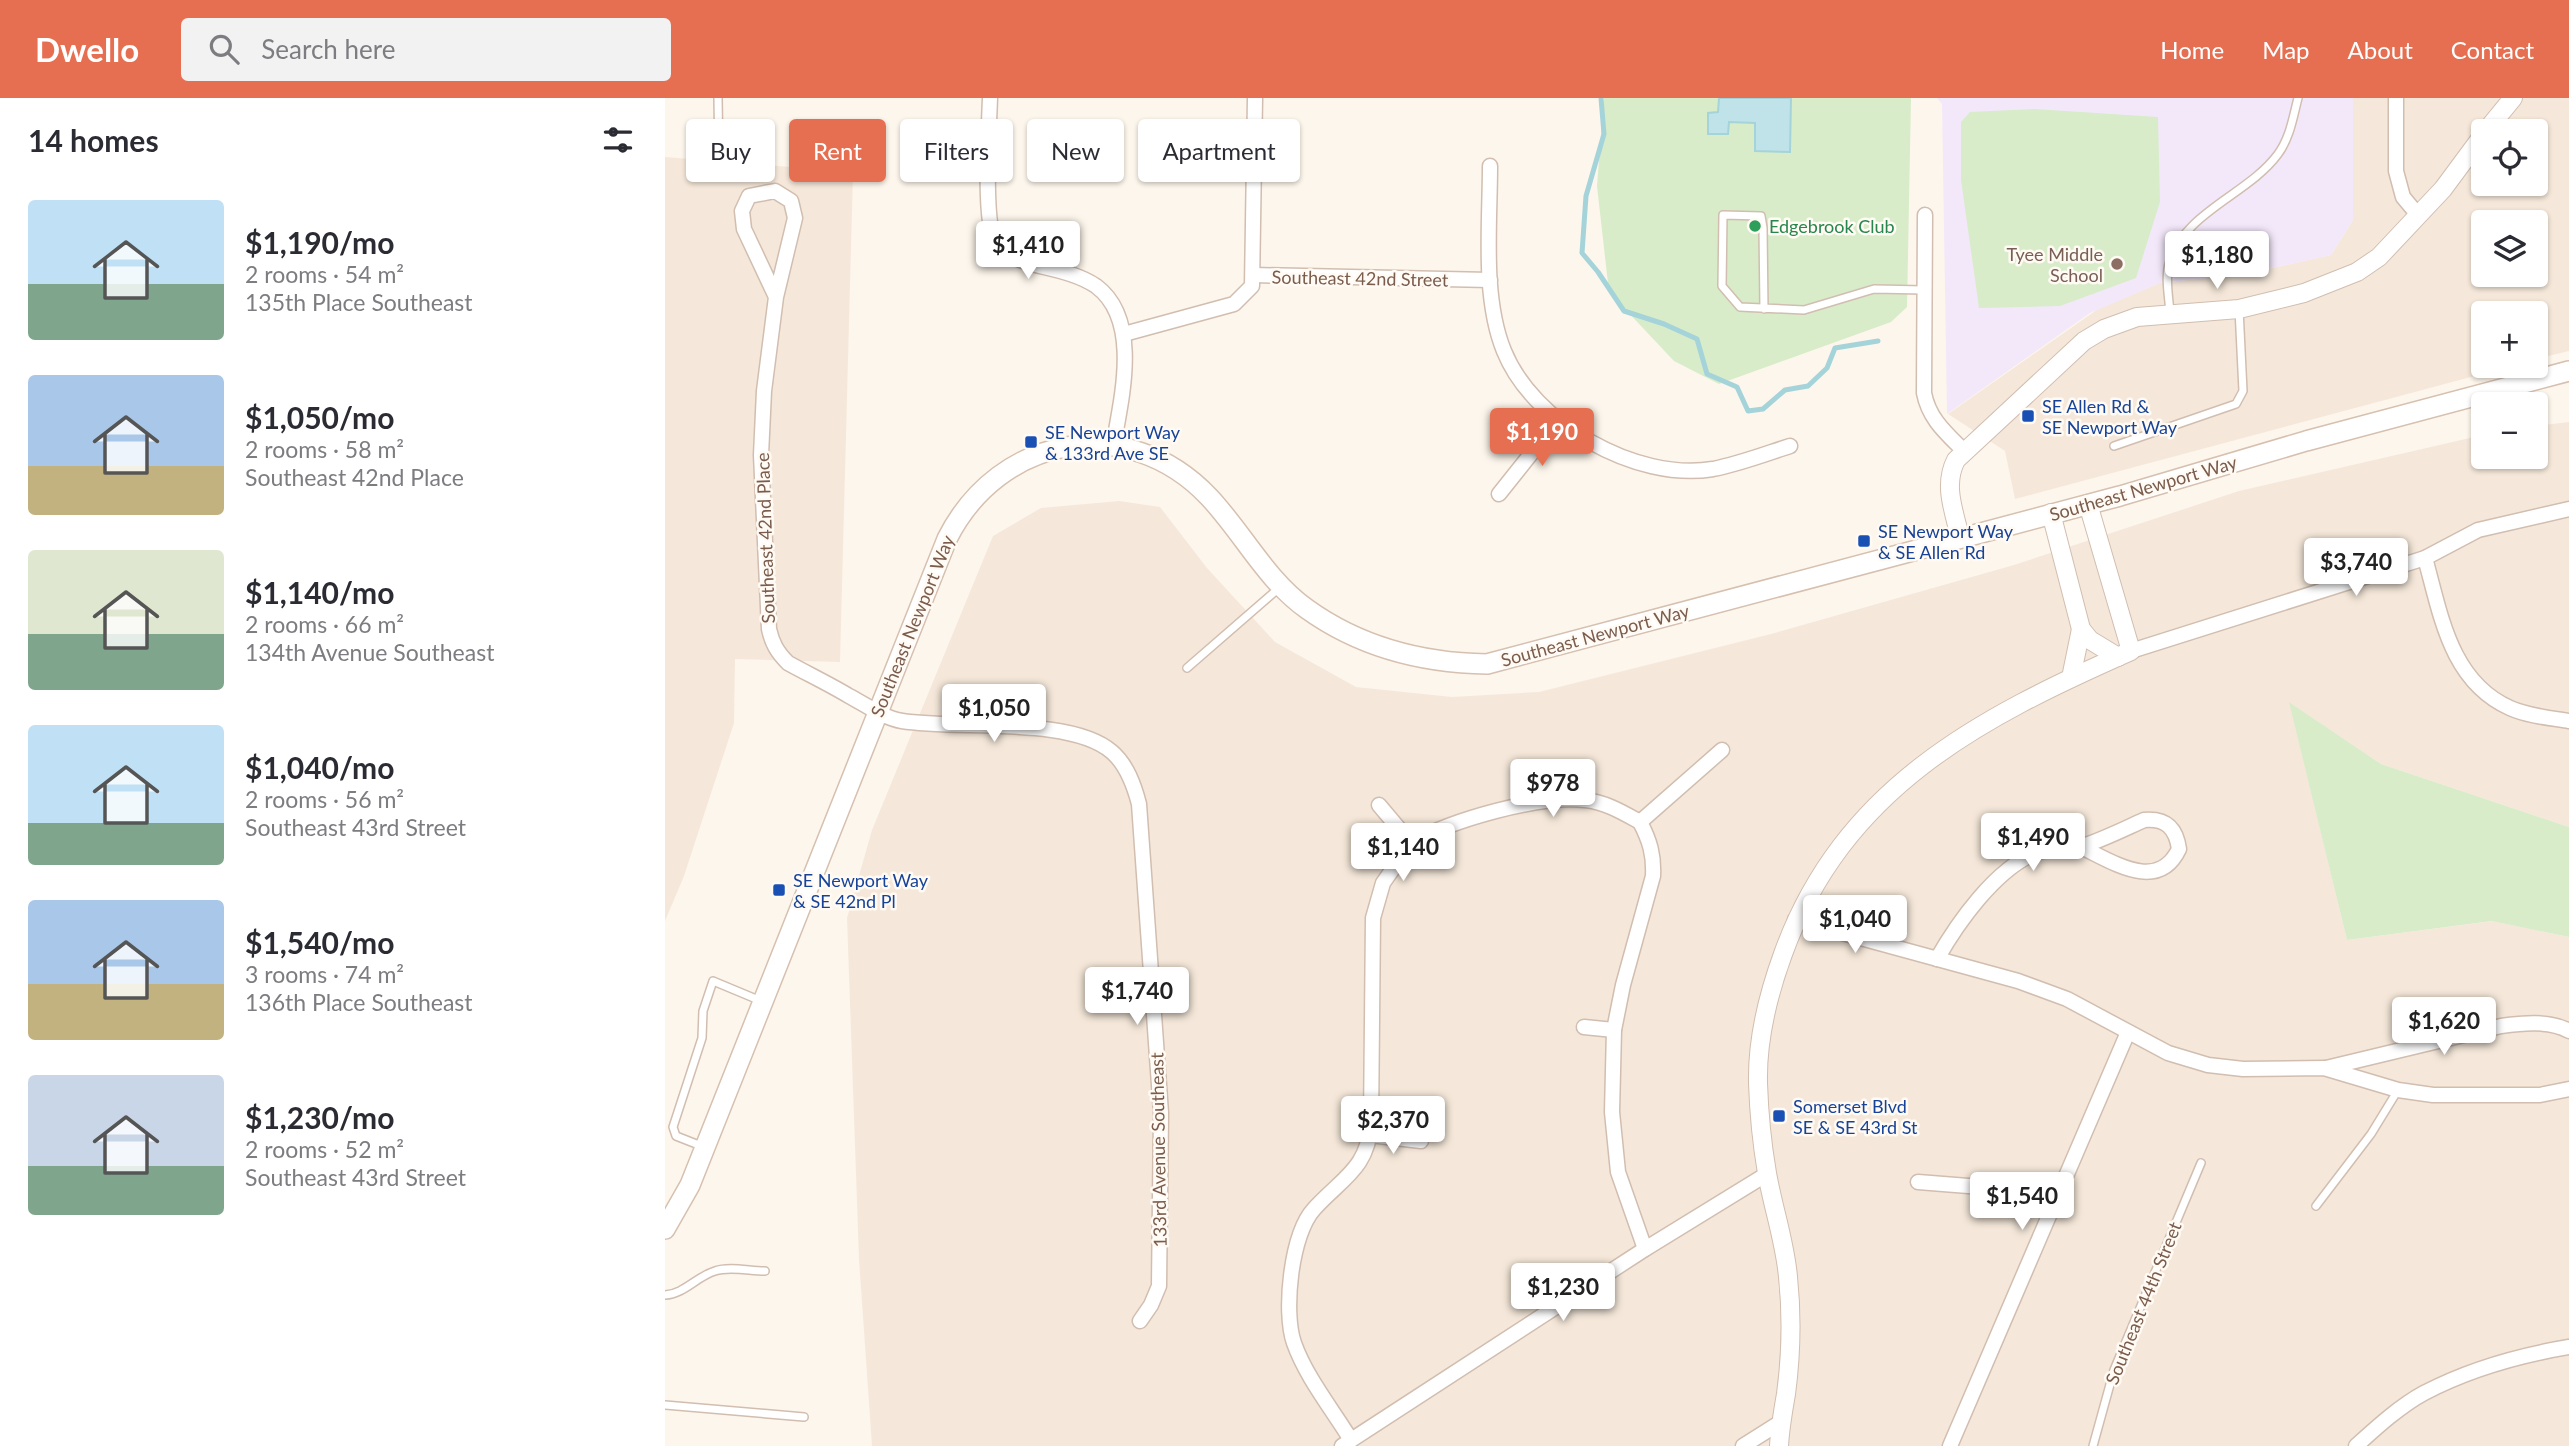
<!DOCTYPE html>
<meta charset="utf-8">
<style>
:root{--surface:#fff;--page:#f2f2f3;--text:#2b2b33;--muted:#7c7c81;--accent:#e76f51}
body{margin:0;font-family:Lato,sans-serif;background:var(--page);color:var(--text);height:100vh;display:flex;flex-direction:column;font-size:26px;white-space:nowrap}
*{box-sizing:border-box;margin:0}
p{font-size:23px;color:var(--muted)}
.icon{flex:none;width:38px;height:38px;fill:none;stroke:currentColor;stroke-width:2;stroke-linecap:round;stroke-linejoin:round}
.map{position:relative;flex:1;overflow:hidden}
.panel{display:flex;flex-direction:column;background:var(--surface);width:665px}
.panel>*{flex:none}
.guide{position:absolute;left:21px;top:21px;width:665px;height:63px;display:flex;gap:14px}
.buttons{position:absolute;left:1806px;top:21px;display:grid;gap:14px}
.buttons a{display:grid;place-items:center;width:77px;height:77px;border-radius:7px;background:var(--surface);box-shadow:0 2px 5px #0004;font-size:35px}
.price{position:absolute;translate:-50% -60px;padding:0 16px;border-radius:7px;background:#fff;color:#222;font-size:23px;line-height:46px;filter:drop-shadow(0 2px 4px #0008)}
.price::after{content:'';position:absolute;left:50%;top:42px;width:21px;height:16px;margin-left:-10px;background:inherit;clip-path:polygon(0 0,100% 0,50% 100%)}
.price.selected{background:var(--accent);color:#fff}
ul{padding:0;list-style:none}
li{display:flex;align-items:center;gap:21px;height:175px;padding:0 28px}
li span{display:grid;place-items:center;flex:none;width:196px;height:140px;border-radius:7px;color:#555}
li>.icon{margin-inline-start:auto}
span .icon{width:84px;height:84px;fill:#fffc;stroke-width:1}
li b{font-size:30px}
h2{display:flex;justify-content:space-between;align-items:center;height:84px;padding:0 28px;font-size:30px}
.tag{padding:0 24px;border-radius:7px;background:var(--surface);box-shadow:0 2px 5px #0004;font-size:24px;line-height:63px}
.tag.selected{background:var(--accent);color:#fff}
header{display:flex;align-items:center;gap:42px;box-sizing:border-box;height:98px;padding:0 35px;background:var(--accent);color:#fff}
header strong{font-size:33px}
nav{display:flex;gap:38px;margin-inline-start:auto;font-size:24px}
.search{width:490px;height:63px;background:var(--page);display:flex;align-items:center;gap:18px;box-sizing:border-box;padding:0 24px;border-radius:7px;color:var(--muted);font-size:26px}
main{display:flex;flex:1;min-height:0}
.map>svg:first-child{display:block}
</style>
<header>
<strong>Dwello</strong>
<div class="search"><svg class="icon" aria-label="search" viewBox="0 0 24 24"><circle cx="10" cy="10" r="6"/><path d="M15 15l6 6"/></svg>Search here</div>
<nav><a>Home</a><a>Map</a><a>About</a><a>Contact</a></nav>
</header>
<main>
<section class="panel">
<h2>14 homes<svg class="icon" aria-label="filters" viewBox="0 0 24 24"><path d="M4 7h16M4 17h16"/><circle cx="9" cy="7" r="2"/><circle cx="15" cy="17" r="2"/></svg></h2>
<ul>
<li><span style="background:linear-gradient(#bfe0f5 60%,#7fa58c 0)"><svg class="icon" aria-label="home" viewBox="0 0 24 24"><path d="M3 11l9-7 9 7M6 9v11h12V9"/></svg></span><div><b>$1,190/mo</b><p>2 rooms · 54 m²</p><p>135th Place Southeast</p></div></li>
<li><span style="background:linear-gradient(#a9c7e8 65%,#c2b280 0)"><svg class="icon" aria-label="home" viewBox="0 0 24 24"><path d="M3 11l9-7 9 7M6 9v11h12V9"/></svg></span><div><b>$1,050/mo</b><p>2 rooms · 58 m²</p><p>Southeast 42nd Place</p></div></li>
<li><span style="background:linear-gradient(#dfe7d0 60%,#7fa58c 0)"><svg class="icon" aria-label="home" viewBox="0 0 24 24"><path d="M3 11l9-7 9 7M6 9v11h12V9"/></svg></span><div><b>$1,140/mo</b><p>2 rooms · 66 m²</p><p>134th Avenue Southeast</p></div></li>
<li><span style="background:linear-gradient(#bfe0f5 70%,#7fa58c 0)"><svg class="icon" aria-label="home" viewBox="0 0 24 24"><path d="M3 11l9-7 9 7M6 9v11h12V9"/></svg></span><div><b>$1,040/mo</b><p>2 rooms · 56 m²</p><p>Southeast 43rd Street</p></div></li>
<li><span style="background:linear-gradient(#a9c7e8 60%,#c2b280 0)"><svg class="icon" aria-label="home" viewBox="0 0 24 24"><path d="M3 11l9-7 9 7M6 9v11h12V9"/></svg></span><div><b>$1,540/mo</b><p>3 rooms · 74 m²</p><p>136th Place Southeast</p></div></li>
<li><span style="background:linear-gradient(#c9d6e8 65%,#7fa58c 0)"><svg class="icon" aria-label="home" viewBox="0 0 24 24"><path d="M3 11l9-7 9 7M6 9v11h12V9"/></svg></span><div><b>$1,230/mo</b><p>2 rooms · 52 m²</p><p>Southeast 43rd Street</p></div></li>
</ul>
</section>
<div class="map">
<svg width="1904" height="1348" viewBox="0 0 1904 1348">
<rect width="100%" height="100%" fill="#fdf6ec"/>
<g fill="#f5e8da" fill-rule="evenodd">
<path d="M1688,0h216v253l-33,8v-46h-53v53h29l-497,133 -10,-48 -57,-37 150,-105 62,-26 86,-9 85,-19 22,-35zM1818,33h53v53h-53zM1818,124h53v53h-53z"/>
<path d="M0,59l188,15 -13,490 -105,-3 -1,64 -50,153 -19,45z"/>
<path d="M1904,324v405l-188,-63 -91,-61 57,237 146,-19 76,16v509h-1697l-13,-187 -12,-341 25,-88 121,-294 48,-28 78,-7 41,6 47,61 68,74 81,45 96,10 87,-5 232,-58 243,-69 225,-74 244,-56v22h53v-31z"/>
</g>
<path fill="#f3e8fa" d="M1272,0h416v122l-22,35 -85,19 -86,9 -70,30 -143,101 -5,-310z"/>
<g fill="#d8ecc9">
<path d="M939,0h307l-4,209 -16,15 -172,62 -45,-23 -65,-69 -12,-106z"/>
<path d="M1370,11l123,8 2,85 -24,76 -76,28 -81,2 -18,-128v-58l9,-10z"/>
<path d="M1624,604l92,62 188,63v110l-77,-16 -145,19z"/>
</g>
<path fill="#bfe3e8" stroke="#a5d3da" stroke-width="2" d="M1054,0h72l-1,54 -35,-1v-28l-26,-1 -1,12h-20v-21l10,-1z"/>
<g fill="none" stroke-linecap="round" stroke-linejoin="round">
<path stroke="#a5d3da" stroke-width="5" d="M936,0l3,36 -18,62 -4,57 16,19 26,39 40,13 33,15 10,35 30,13 11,24 15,-2 22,-19 23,-4 19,-18 8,-20 43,-7"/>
<g stroke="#d1beb0" stroke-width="10">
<g id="service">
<path d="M53,0l1,61"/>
<path d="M1099,211l-1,-81 -2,-12 -38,-1 -1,71 18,21 64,3 70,-21 50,1"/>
<path d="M1505,215c-1,-15 -5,-35 -1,-49 14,-52 79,-69 109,-110 12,-16 15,-37 20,-56"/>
<path d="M1449,348l122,-42 7,-13 -4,-82"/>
<path d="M522,570l92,-80"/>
<path d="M39,1049l-28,-11 -3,-9 29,-89 1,-27 10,-30 48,20"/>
<path d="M1651,1108l55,-72 27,-44"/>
<path d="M0,1197c19,-1 31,-18 50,-24 14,-5 35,0 50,0"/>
<path d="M0,1307l139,12"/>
<path d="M1428,1348l21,-76 87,-207"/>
</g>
</g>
<g stroke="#d1beb0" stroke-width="17">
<g id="minor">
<path d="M325,0c-1,29 -7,122 5,143 7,14 26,20 41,24 20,5 42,9 60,21 46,34 25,114 17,161"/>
<path d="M1731,0v73l7,26 15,18"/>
<path d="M825,68c0,58 -8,131 14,185 29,72 132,131 209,118 26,-5 52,-15 77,-23"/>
<path d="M1260,117l-1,178c5,26 22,40 40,58"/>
<path d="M589,177l236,5"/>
<path d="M111,199l-32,-68 -2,-18 7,-15 26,-5 16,10 4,17 -19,79 -12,94 -3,64 8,174c3,14 8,23 19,34 20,11 41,21 61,33 17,9 35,22 53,25 56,9 169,-5 210,31 15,13 22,33 27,52l22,309 -2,173 -8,19 -11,16"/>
<path d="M459,236l110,-30 18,-18 3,-188"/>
<path d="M834,396l59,-74"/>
<path d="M1760,460c16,57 25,123 85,150 18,8 40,10 59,13"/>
<path d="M1466,553l294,-93 53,-28 91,-21"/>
<path d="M714,707l32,38c41,-23 127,-48 174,-43 20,2 37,12 55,22l82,-72"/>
<path d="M975,724c10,19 14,33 13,54l-30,109 -9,45 -2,82 6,60 27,77"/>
<path d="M1130,822l223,61 49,18 101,54 40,12 35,4 81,-1 74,22 35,5h107l29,-6"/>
<path d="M1272,861c21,-37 58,-89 98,-106 16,-7 33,-2 48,-7 21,-7 41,-17 61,-26 22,-2 32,8 35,29 -21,44 -66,13 -98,-2"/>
<path d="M919,929l30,3"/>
<path d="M1661,970l175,-42c21,-3 49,-6 68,5"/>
<path d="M705,1037l51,6"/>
<path d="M1253,1084l88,7 48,12"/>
<path d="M686,1342c-19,-31 -45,-63 -57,-97 -11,-31 -3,-109 20,-134 28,-31 54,-40 57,-86l2,-205 10,-35 28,-40"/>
<path d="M677,1348l303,-197 122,-75"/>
<path d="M1078,1348l38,-24"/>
<path d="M1285,1348l178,-414"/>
<path d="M1691,1348c21,-19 44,-40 68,-53 44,-23 97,-38 145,-46"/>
</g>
</g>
<g stroke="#d1beb0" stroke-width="20">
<g id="tertiary">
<path d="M1821,33l27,-33"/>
<path d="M1386,415l30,116 9,11 28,17"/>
<path d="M1295,439c-6,-26 -17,-52 -4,-77l128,-119 20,-12 33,-12 102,-8 65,-16 53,-21 22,-15 64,-68 40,-54"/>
<path d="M1406,580l10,-49"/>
<path d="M1114,1348c1,-18 4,-35 7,-52 5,-38 6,-79 2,-117 -3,-35 -15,-69 -21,-104 -5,-29 -8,-60 -9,-90 -1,-44 10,-88 25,-129 60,-166 196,-236 348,-303l-43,-147"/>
</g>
</g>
<g stroke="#d6c0b0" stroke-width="22">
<path id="secondary" d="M0,1131l25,-44 257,-646c52,-104 181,-128 262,-42 34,36 57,83 98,112 53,38 116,54 180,55l633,-168 186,-55 263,-70"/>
</g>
<use href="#service" stroke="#fff" stroke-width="7"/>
<use href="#minor" stroke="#fff" stroke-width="14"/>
<use href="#tertiary" stroke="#fff" stroke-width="18"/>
<use href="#secondary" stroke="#fff" stroke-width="19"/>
</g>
<circle fill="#2e9e5b" stroke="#fffaf3" stroke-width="2.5" cx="1090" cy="128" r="7"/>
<circle fill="#8d6e63" stroke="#fffaf3" stroke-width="2.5" cx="1452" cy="166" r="7"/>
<g fill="#1a4fb4" stroke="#fffaf3" stroke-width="2.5">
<rect x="1356" y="311" width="14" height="14" rx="3.5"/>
<rect x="359" y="337" width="14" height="14" rx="3.5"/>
<rect x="1192" y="436" width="14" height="14" rx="3.5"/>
<rect x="107" y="785" width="14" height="14" rx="3.5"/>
<rect x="1107" y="1011" width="14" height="14" rx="3.5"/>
</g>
<g text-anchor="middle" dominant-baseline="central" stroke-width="5" stroke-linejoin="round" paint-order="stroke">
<g font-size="18" fill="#27864d" stroke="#fffaf3" text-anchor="start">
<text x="1104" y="128">Edgebrook Club</text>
</g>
<g font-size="18" fill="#785e54" stroke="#fffaf3" text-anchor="end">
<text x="1438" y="156">Tyee Middle<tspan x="1438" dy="21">School</tspan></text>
</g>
<g font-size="18" fill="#7a5c4d" stroke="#fffaf3">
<text transform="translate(695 180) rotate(1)">Southeast 42nd Street</text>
<text transform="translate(1478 390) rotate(-16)">Southeast Newport Way</text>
<text transform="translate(100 440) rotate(-92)">Southeast 42nd Place</text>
<text transform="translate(247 528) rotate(-68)">Southeast Newport Way</text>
<text transform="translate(930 537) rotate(-15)">Southeast Newport Way</text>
<text transform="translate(493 1052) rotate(-91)">133rd Avenue Southeast</text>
<text transform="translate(1478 1205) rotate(-68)">Southeast 44th Street</text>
</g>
<g font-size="18" fill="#164399" stroke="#fffaf3" text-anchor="start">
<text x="1377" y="308">SE Allen Rd &amp;<tspan x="1377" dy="21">SE Newport Way</tspan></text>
<text x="380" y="334">SE Newport Way<tspan x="380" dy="21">&amp; 133rd Ave SE</tspan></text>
<text x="1213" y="433">SE Newport Way<tspan x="1213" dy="21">&amp; SE Allen Rd</tspan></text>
<text x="128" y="782">SE Newport Way<tspan x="128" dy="21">&amp; SE 42nd Pl</tspan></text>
<text x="1128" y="1008">Somerset Blvd<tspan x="1128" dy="21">SE &amp; SE 43rd St</tspan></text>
</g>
</g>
</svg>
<div class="buttons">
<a><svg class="icon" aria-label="locate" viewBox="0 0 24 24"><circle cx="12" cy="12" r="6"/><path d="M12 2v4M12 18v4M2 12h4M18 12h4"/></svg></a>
<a><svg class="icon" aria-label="layers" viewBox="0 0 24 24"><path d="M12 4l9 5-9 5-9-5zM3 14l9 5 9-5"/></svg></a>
<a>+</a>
<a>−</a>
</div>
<b class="price" style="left:363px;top:183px">$1,410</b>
<b class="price" style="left:1552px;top:193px">$1,180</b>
<b class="price selected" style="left:877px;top:370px">$1,190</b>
<b class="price" style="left:1691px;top:500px">$3,740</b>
<b class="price" style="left:329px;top:646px">$1,050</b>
<b class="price" style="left:888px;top:721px">$978</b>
<b class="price" style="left:1368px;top:775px">$1,490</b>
<b class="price" style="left:738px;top:785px">$1,140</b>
<b class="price" style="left:1190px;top:857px">$1,040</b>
<b class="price" style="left:472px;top:929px">$1,740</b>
<b class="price" style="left:1779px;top:959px">$1,620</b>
<b class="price" style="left:728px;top:1058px">$2,370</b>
<b class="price" style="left:1357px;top:1134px">$1,540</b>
<b class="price" style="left:898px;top:1225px">$1,230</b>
<div class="guide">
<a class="tag">Buy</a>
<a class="tag selected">Rent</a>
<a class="tag">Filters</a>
<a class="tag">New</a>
<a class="tag">Apartment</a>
</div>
</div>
</main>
